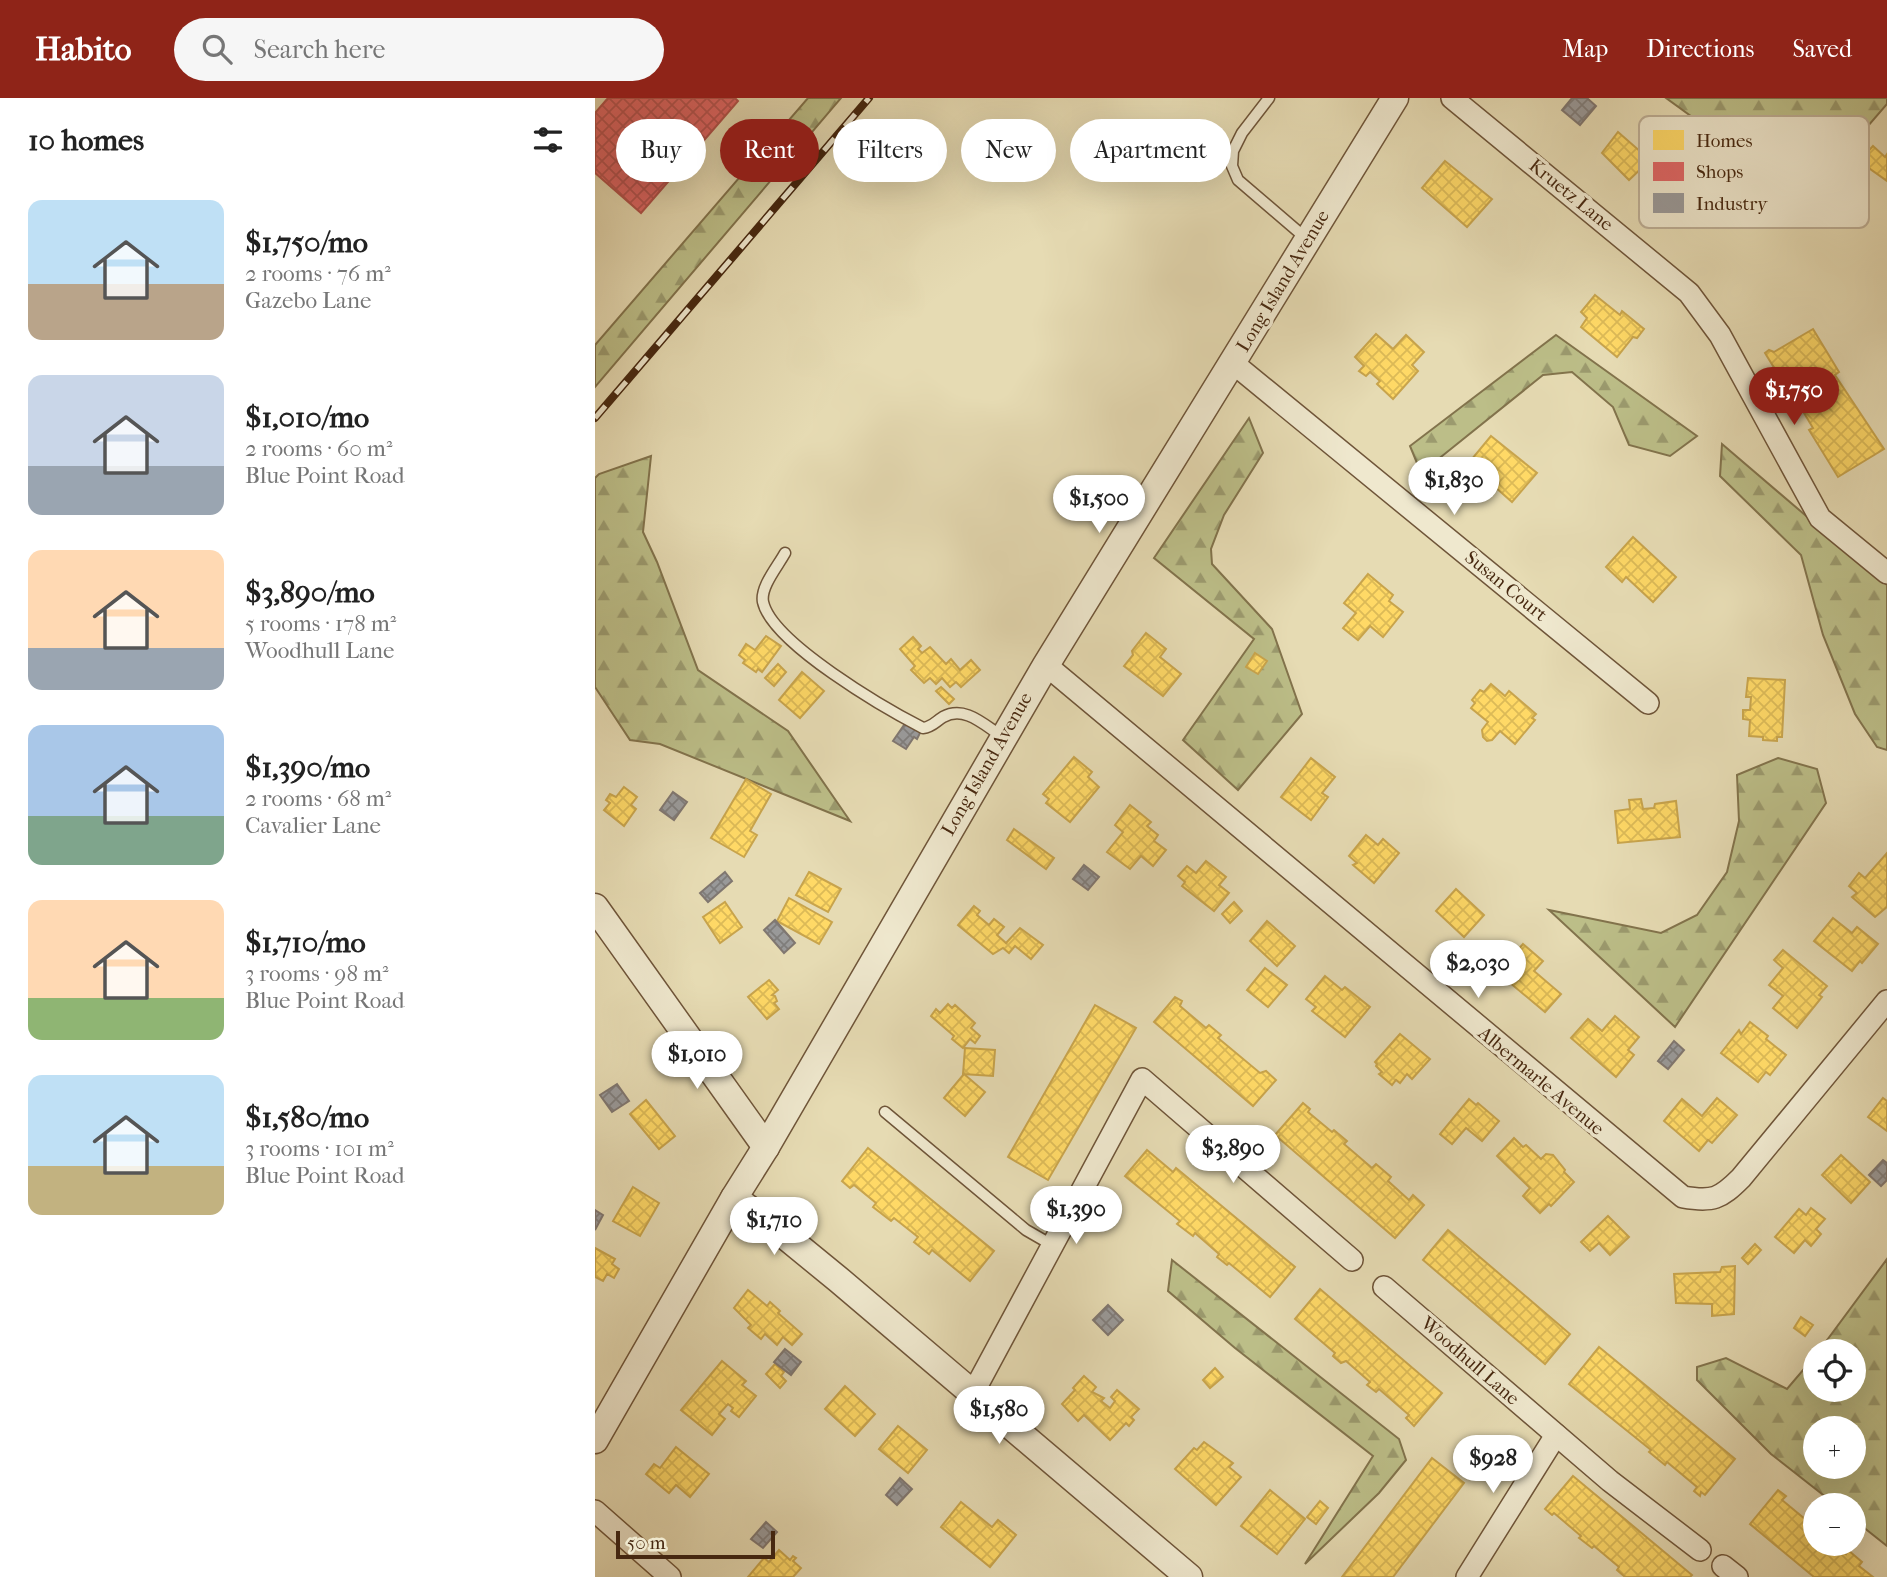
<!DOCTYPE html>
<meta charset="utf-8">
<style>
:root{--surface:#fff;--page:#f6f6f6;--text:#222;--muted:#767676;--accent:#8f2418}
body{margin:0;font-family:"IM FELL French Canon",serif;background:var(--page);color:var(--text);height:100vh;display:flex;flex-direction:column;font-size:26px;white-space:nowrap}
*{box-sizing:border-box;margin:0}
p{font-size:23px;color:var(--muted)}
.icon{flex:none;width:38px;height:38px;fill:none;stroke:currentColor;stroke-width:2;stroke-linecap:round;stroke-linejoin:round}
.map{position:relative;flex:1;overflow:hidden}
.details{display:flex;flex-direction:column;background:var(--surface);width:595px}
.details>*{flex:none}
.top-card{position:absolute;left:21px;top:21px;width:665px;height:63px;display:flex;gap:14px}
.controls{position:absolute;left:1208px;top:1241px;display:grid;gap:14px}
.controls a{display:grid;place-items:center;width:63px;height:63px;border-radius:50%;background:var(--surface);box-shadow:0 7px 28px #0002;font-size:35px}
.scale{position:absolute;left:21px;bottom:18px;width:159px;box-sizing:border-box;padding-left:7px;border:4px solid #472810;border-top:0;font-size:19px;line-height:24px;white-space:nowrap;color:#472810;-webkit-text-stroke:5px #efe8ce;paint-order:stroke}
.price{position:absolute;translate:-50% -60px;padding:0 16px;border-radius:24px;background:#fff;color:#222;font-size:23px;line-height:46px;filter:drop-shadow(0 2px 4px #0008)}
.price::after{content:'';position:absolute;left:50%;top:42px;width:21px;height:16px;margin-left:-10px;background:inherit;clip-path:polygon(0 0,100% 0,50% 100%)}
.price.selected{background:var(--accent);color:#fff}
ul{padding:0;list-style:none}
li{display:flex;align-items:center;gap:21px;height:175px;padding:0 28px}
li span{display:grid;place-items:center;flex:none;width:196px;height:140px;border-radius:14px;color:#555}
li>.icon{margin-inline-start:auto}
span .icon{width:84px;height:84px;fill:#fffc;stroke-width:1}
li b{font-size:30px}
h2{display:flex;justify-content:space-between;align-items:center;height:84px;padding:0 28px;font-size:30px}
.pill{padding:0 24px;border-radius:32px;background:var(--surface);box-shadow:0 7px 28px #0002;font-size:24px;line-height:63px}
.pill.selected{background:var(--accent);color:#fff}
header{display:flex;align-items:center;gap:42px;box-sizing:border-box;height:98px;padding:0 35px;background:var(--accent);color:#fff}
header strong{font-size:33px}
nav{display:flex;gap:38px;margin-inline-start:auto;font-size:24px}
.search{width:490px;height:63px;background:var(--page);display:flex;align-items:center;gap:18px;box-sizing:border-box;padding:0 24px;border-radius:38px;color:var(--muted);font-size:26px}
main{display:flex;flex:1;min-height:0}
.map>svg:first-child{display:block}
</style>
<header>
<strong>Habito</strong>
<div class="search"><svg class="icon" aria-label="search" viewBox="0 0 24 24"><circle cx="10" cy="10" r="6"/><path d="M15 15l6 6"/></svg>Search here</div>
<nav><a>Map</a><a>Directions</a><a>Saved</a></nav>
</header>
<main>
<section class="details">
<h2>10 homes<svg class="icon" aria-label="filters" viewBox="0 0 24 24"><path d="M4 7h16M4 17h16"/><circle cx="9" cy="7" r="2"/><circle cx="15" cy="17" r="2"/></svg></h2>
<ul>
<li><span style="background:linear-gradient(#bfe0f5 60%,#b9a48a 0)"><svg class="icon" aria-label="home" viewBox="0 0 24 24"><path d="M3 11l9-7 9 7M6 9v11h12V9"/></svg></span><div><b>$1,750/mo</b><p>2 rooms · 76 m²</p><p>Gazebo Lane</p></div></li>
<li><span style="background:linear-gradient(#c9d6e8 65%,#9aa5b1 0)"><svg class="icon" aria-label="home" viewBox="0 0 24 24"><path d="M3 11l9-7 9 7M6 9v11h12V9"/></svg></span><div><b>$1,010/mo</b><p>2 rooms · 60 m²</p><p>Blue Point Road</p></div></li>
<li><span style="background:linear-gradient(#ffd9b3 70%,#9aa5b1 0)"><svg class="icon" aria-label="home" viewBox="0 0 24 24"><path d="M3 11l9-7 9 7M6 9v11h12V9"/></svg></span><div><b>$3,890/mo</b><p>5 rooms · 178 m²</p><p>Woodhull Lane</p></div></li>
<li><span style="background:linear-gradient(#a9c7e8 65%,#7fa58c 0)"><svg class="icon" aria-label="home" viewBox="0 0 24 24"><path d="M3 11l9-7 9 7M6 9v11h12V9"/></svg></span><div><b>$1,390/mo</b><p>2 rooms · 68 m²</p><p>Cavalier Lane</p></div></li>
<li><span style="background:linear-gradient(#ffd9b3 70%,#8fb573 0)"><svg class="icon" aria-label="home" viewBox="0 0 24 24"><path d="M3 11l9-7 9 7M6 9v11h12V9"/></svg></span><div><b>$1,710/mo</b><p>3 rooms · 98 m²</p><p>Blue Point Road</p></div></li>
<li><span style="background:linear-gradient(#bfe0f5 65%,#c2b280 0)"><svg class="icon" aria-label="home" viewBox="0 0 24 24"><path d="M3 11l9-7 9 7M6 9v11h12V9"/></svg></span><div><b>$1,580/mo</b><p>3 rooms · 101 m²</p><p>Blue Point Road</p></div></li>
</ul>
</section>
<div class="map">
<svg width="1292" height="1479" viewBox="0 0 1292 1479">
<defs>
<pattern id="forest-firs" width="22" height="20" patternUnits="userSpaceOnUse" patternTransform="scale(1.75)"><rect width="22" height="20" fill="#bcbe88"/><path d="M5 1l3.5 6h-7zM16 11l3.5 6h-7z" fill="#9b9a6e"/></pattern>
<pattern id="homes-cross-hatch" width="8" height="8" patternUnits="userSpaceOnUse" patternTransform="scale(1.75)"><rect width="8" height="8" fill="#ffd966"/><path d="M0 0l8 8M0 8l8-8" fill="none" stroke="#dcba57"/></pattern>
<pattern id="shops-cross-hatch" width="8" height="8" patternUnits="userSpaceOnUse" patternTransform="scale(1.75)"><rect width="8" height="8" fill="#e06666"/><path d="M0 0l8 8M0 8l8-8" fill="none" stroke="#b75453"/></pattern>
<pattern id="industry-cross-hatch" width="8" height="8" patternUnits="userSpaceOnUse" patternTransform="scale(1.75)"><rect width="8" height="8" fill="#999"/><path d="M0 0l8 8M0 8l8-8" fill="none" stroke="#7f7d7b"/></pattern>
</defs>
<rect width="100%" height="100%" fill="#e6dbb3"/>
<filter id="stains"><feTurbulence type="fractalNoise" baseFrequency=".00286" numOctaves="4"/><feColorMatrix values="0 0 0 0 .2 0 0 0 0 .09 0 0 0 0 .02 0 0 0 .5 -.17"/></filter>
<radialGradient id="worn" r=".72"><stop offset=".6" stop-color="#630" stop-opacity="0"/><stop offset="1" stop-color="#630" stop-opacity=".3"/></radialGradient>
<g fill="url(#forest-firs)" stroke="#82734c" stroke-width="2" fill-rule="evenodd">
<path d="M213,0h33l-246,289v-42z"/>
<path d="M1071,0h221v6l-82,95z"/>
<path d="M961,237l141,101 -27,20 -41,-11 -16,-38 -41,-35 -29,3 -122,98 -11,-27z"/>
<path d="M654,320l14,35 -39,62 -13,34 1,15 60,65 30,85 -64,76 -55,-50 71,-101 -100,-81z"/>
<path d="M1127,346l165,141v165l-10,-3 -22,-33 -32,-79 -22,-80 -81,-79z"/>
<path d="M56,358l-8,76 14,30 41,108 90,61 62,90 -190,-77 -30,-4 -35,-53v-209l4,-4z"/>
<path d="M1183,660l39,11 9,34 -151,224 -126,-117 112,23 36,-18 30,-43 12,-51 -2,-46z"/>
<path d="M1292,1161v287l-34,-27v-14h-17l-65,-51 -74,-74v-13l29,-9 61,31 28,-33v34h38v-39h-34zM1220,1330h38v38h-38z"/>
<path d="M577,1162l227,179 7,21 -27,33 -74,71 68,-108 -138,-108 -67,-57z"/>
</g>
<g fill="url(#homes-cross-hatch)" stroke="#c8a44c" stroke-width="2">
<path d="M1023,34l32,28 -21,20 -27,-27z"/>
<path d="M1278,48l12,11 2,-3v27l-28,-20z"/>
<path d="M850,63l47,38 -25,28 -45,-39z"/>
<path d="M1000,197l25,20 2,-4 22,18 -7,9 -4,-1 -16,20 -36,-30 6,-9 -6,-6z"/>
<path d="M1218,231l26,43 -4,3 49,74 -46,28 -29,-47 4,-2 -18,-30 -4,3 -5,-14 -21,-34 4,-3 5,2z"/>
<path d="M781,236l17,15 13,-14 18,17 -12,13 6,6 -25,28 -16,-15 3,-3 -10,-9 -4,4 -7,-5 5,-5 -9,-9z"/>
<path d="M896,338l46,37 -25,29 -17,-15 4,-4 -28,-23z"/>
<path d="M1038,439l43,40 -23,25 -27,-25 -4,5 -16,-15z"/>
<path d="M773,476l25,21 -4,6 14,11 -20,25 -13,-11 -12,14 -15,-12 13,-15 -12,-10z"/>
<path d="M551,535l20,16 -6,8 21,17 -18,22 -39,-30 9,-11 -1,-4z"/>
<path d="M171,538l15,10 -19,26 -4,-3 -2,3 -13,-9 2,-3 -6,-5 7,-11 9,6z"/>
<path d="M318,539l8,9 -3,3 4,4 8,-6 16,17 5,-5 9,11 11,-10 9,10 -19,17 -5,-5 -6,5 -8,-9 -6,6 -6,-6 -6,5 -13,-13 4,-4 -15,-17z"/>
<path d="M660,555l12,8 -9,13 -12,-7z"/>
<path d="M183,566l8,8 -12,14 -9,-8z"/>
<path d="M207,574l22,19 -24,27 -21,-18z"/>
<path d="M1153,580l37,2 -3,57h-5v4l-14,-1v-3l-14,-1 1,-16 -7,-1v-9h7l1,-13h-5z"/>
<path d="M896,586l14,12 4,-5 27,23 -4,4 3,2 -20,24 -15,-13 -8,9 -5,1 -4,-4 -1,-7 6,-8 -17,-14 4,-5 -3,-3 8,-10 4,2z"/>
<path d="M346,589l13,12 -5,5 -13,-13z"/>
<path d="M479,659l18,15 -4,5 11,10 -29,35 -24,-19 3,-4 -6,-5z"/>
<path d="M716,660l24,19 -13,16 6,4 -17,23 -30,-23z"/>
<path d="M151,681l25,15 -21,37 7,4 -13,22 -33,-19z"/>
<path d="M29,689l13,10 -6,8 5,4 -12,17 -20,-16 6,-7 -4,-3 4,-6 6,3z"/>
<path d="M1046,701l2,10 11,-1 1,-4 21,-3 4,36 -62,6 -3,-32 15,-2 -1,-9z"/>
<path d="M535,707l21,17 -4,4 11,9 -4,6 12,9 -13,16 -12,-10 -11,13 -23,-17 16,-20 -8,-7z"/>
<path d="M419,731l40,29 -8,11 -39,-29z"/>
<path d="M771,737l12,10 5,-6 16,14 -25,30 -21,-18 4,-2 -8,-7z"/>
<path d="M1292,755v54l-12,10 -23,-20 5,-4 -8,-7 10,-13 6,5z"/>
<path d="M611,763l20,16 -7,8 10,8 -15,18 -32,-25 3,-4 -7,-6 9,-10 9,7z"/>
<path d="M214,774l32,17 -13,23 -32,-17z"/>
<path d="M861,791l28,26 -20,22 -28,-26z"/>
<path d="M194,800l43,24 -13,22 -42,-23z"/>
<path d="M130,804l17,25 -22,16 -17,-26z"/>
<path d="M639,804l8,9 -12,12 -8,-9z"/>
<path d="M379,808l6,5 -3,4 12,10 5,-6 10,8 -7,8 9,8 14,-15 23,17 -12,14 -16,-13 -6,7 -6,-5 -10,6 -35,-29z"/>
<path d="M1238,820l19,15 5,-6 21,17 -16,19 -2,-2 -8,10 -38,-30z"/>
<path d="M672,823l28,25 -18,20 -27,-25z"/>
<path d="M928,846l20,17 -9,10 27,23 -16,18 -47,-39z"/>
<path d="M1188,852l44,36 -8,9 3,2 -25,31 -24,-20 10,-12 -14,-11 14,-17 -9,-8z"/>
<path d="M670,870l22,17 -19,22 -21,-17z"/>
<path d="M730,878l17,14 3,-3 25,20 -25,30 -33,-26 4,-4 -10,-8z"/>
<path d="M174,882l9,10 -6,5 3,1 2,5 -3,2 5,6 -12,10 -19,-22z"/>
<path d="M580,899l7,4 -2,5 26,22 3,-3 12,10 -3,3 42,35 6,-2 10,9 -23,26 -99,-84z"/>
<path d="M353,906l4,4 3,-3 20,18 -4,5 9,8 -5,7 -5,-4 -7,9 -11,-9 2,-3 -23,-20 5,-7 4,4z"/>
<path d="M500,907l41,23 -88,152 -40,-23z"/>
<path d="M1020,918l24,21 -11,13 6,5 -18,22 -45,-39 17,-19 14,12z"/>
<path d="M1155,924l18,14 -2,3 20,16 -16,20 -4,-3 -8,10 -37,-29 18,-23 2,4z"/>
<path d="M805,936l30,25 -18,20 -5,-5 -7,9 -4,-3 -4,5 -13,-11 3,-2 -6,-6 1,-2 -2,-2z"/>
<path d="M370,950l30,2 -2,26 -30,-2z"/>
<path d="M369,976l21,18 -20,24 -21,-18z"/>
<path d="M1122,1000l20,17 -25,28 -4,-3 -9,11 -35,-30 18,-22 20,17z"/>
<path d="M1288,1000l4,3v30l-19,-14z"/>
<path d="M874,1001l7,6 2,-2 21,18 -17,20 -16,-13 -14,16 -12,-10z"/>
<path d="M51,1002l29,36 -16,13 -29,-35z"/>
<path d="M708,1005l7,6 -2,3 24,20 2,-2 13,11 -3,3 28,24 4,-4 15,13 -3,4 21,19 4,-5 11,10 -29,33 -120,-103z"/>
<path d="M919,1040l9,9 3,-2 15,14 5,-5 7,1 12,15 -1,2 10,10 -23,24 -2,-2 -9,9 -17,-17 7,-8 -33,-32z"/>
<path d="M273,1050l126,103 -24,30 -38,-31 -3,4 -15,-12 4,-5 -24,-19 -3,3 -18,-14 3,-4 -22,-18 -4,3 -8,-7z"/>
<path d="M552,1052l26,22 3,-4 119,99 -25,30 -41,-34 -2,2 -10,-8 2,-3 -24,-21 -2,3 -16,-12 3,-3 -55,-45z"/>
<path d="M1246,1057l29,27 -19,21 -29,-28z"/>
<path d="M38,1089l26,16 -19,33 -27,-15z"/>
<path d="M1216,1110l14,11 -9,10 5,5 -10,12 -6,-6 -11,13 -19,-16 24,-28 7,6z"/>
<path d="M1013,1118l21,21 -19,18 -11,-12 -9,8 -9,-9z"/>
<path d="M853,1132l122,104 -25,30 -122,-104z"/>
<path d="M1160,1146l6,6 -13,14 -6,-6z"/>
<path d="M0,1150l20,11 -3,5 7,5 -5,9 -7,-4 -4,7 -8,-4z"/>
<path d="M1140,1168l-1,48 -22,2v-12l-36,-1 -2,-29 46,-2 2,-5z"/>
<path d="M725,1191l122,104 -28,33 -8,-8 3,-3 -30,-26 -3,3 -9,-7 3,-3 -24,-21 -5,2 -8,-7 2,-3 -40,-34z"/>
<path d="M153,1192l19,16 3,-4 10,9 -2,2 24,21 -10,11 -9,-8 -6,8 -12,-11 -4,5 -13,-11 3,-3 -17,-17z"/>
<path d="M1206,1219l12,8 -8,11 -11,-8z"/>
<path d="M1004,1249l136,112 -30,36 -4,-3 -1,4 -6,-5 3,-4 -30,-25 -2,3 -16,-13 2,-2 -82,-66z"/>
<path d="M127,1263l24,20 -4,4 14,11 -17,21 -8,-6 2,-3 -5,-4 -9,10 6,5 -13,16 -31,-25z"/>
<path d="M180,1266l9,8 -3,4 5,5 -6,7 -14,-14z"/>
<path d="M620,1270l8,9 -13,11 -7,-8z"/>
<path d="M489,1278l12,11 -4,5 12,6 -3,3 9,7 5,-7 -4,-4 6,-7 22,19 -8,8 3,3 -5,6 -3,-3 -16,17 -26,-25 -6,6 -16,-17 13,-14 -2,-2z"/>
<path d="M250,1288l30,28 -20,22 -30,-27z"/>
<path d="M303,1328l29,24 -19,23 -29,-24z"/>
<path d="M609,1344l29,21 -4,4 12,10 -25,28 -41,-36 19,-21 3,2z"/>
<path d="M81,1349l33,27 -19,23 -14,-12 -7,8 -23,-19 8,-10 6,4z"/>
<path d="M837,1360l32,25 -71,94h-51z"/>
<path d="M978,1378l119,99 -2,2h-65l-8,-7 2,-3 -25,-21 -2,2 -13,-10 2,-2 -27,-23 -2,2 -7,-6z"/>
<path d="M675,1392l35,29 -28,35 -36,-28z"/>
<path d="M1183,1392l8,6 -4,4 23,19 3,-4 7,5v24h18l13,10 2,-4 14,12 -3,4 14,11h-59l-64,-53z"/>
<path d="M725,1403l8,7 -12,16 -9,-7z"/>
<path d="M366,1404l31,25 6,-7 18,15 -26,32 -49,-40z"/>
<path d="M184,1452l11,10 3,-4 3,2 -3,3 8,7 -8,9h-45l16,-19 5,4z"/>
</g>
<path fill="url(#shops-cross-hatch)" stroke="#b2534c" stroke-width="2" d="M13,0h127l3,3 -97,112 -46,-40v-60z"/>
<g fill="url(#industry-cross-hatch)" stroke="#807770" stroke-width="2">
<path d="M977,0h15l9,8 -16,19 -18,-15z"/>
<path d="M311,624l15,9 -4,8 -3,-2 -8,12 -13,-8z"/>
<path d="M78,694l14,10 -13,18 -14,-10z"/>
<path d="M489,767l15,12 -11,13 -15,-11z"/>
<path d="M130,774l7,9 -24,21 -8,-9z"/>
<path d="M180,822l20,23 -11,10 -20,-23z"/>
<path d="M1079,943l10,9 -16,19 -10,-8z"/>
<path d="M22,986l12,17 -17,11 -12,-17z"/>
<path d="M1288,1062l4,3v17l-6,6 -12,-11z"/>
<path d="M0,1112l8,5 -8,15z"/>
<path d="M513,1207l15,15 -15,15 -15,-15z"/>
<path d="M190,1251l16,13 -10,13 -17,-13z"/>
<path d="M305,1380l12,11 -15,16 -11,-10z"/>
<path d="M171,1424l11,10 -14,16 -12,-9z"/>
</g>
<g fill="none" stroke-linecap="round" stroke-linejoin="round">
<g stroke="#6f5539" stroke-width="13">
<g id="service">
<path d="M674,0l-27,35 -9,18 -1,15 6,14 70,60"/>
<path d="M190,455c-7,13 -25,34 -22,49 9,41 123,107 160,126 9,-1 12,-6 20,-11 22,-12 41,8 60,20"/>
<path d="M290,1014l141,118 26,15"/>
</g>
</g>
<g stroke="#6f5539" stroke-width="24">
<g id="minor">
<path d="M857,0l237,195 31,42 100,183 67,55"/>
<path d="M638,265l415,340"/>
<path d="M451,567l637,532c30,5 37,2 58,-19l146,-177"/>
<path d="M789,1189l226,194 90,69"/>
<path d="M378,1295l169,-314 210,181"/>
<path d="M0,1413l75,66"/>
<path d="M1128,1468l14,11"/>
<path d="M872,1479l89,-142"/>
</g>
</g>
<g stroke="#6f5539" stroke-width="29">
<g id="tertiary">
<path d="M0,809l171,240"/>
<path d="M139,1100l39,28 66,54 350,297"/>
<path d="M0,1342l139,-242 32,-51 280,-482 349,-567"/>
</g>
</g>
<use href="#service" stroke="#efe8ce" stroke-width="10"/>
<use href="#minor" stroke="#efe8ce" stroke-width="21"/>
<use href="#tertiary" stroke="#efe8ce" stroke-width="26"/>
<g stroke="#472810" stroke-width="8">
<path id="rail" d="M0,320l274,-320"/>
</g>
<use href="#rail" stroke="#efe8ce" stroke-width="5" stroke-dasharray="16" stroke-linecap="butt"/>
</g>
<g text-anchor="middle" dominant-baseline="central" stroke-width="7" stroke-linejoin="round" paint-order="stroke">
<g font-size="19" fill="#472810" stroke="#efe8ce">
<text transform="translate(976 97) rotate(39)">Kruetz Lane</text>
<text transform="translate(688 183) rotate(-59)">Long Island Avenue</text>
<text transform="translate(911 488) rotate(39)">Susan Court</text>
<text transform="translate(392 666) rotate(-60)">Long Island Avenue</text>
<text transform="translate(946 983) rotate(40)">Albermarle Avenue</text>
<text transform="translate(875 1263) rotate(41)">Woodhull Lane</text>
</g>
</g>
<rect x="1044" y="18" width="230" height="112" rx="10" fill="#efe8ce" stroke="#bdae95" stroke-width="2"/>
<rect x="1058" y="32" width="31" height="20" fill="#ffd966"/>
<rect x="1058" y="64" width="31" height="19" fill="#e06666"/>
<rect x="1058" y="95" width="31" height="20" fill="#999"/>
<g font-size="19" fill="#472810">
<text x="1101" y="49">Homes</text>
<text x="1101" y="80">Shops</text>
<text x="1101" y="112">Industry</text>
</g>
<rect width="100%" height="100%" filter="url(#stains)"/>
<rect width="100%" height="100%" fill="url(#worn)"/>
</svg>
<div class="controls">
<a><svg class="icon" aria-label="locate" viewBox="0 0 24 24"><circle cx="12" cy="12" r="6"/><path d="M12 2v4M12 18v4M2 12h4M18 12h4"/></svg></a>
<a>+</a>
<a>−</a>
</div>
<div class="scale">50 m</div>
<b class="price selected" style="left:1199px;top:329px">$1,750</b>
<b class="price" style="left:859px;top:419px">$1,830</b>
<b class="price" style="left:504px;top:437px">$1,500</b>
<b class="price" style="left:883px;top:902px">$2,030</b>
<b class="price" style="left:102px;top:993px">$1,010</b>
<b class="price" style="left:638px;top:1087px">$3,890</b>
<b class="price" style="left:481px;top:1148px">$1,390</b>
<b class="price" style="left:179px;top:1159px">$1,710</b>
<b class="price" style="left:404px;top:1348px">$1,580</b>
<b class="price" style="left:898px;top:1397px">$928</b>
<div class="top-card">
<a class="pill">Buy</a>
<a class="pill selected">Rent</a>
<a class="pill">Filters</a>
<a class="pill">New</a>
<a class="pill">Apartment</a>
</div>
</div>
</main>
